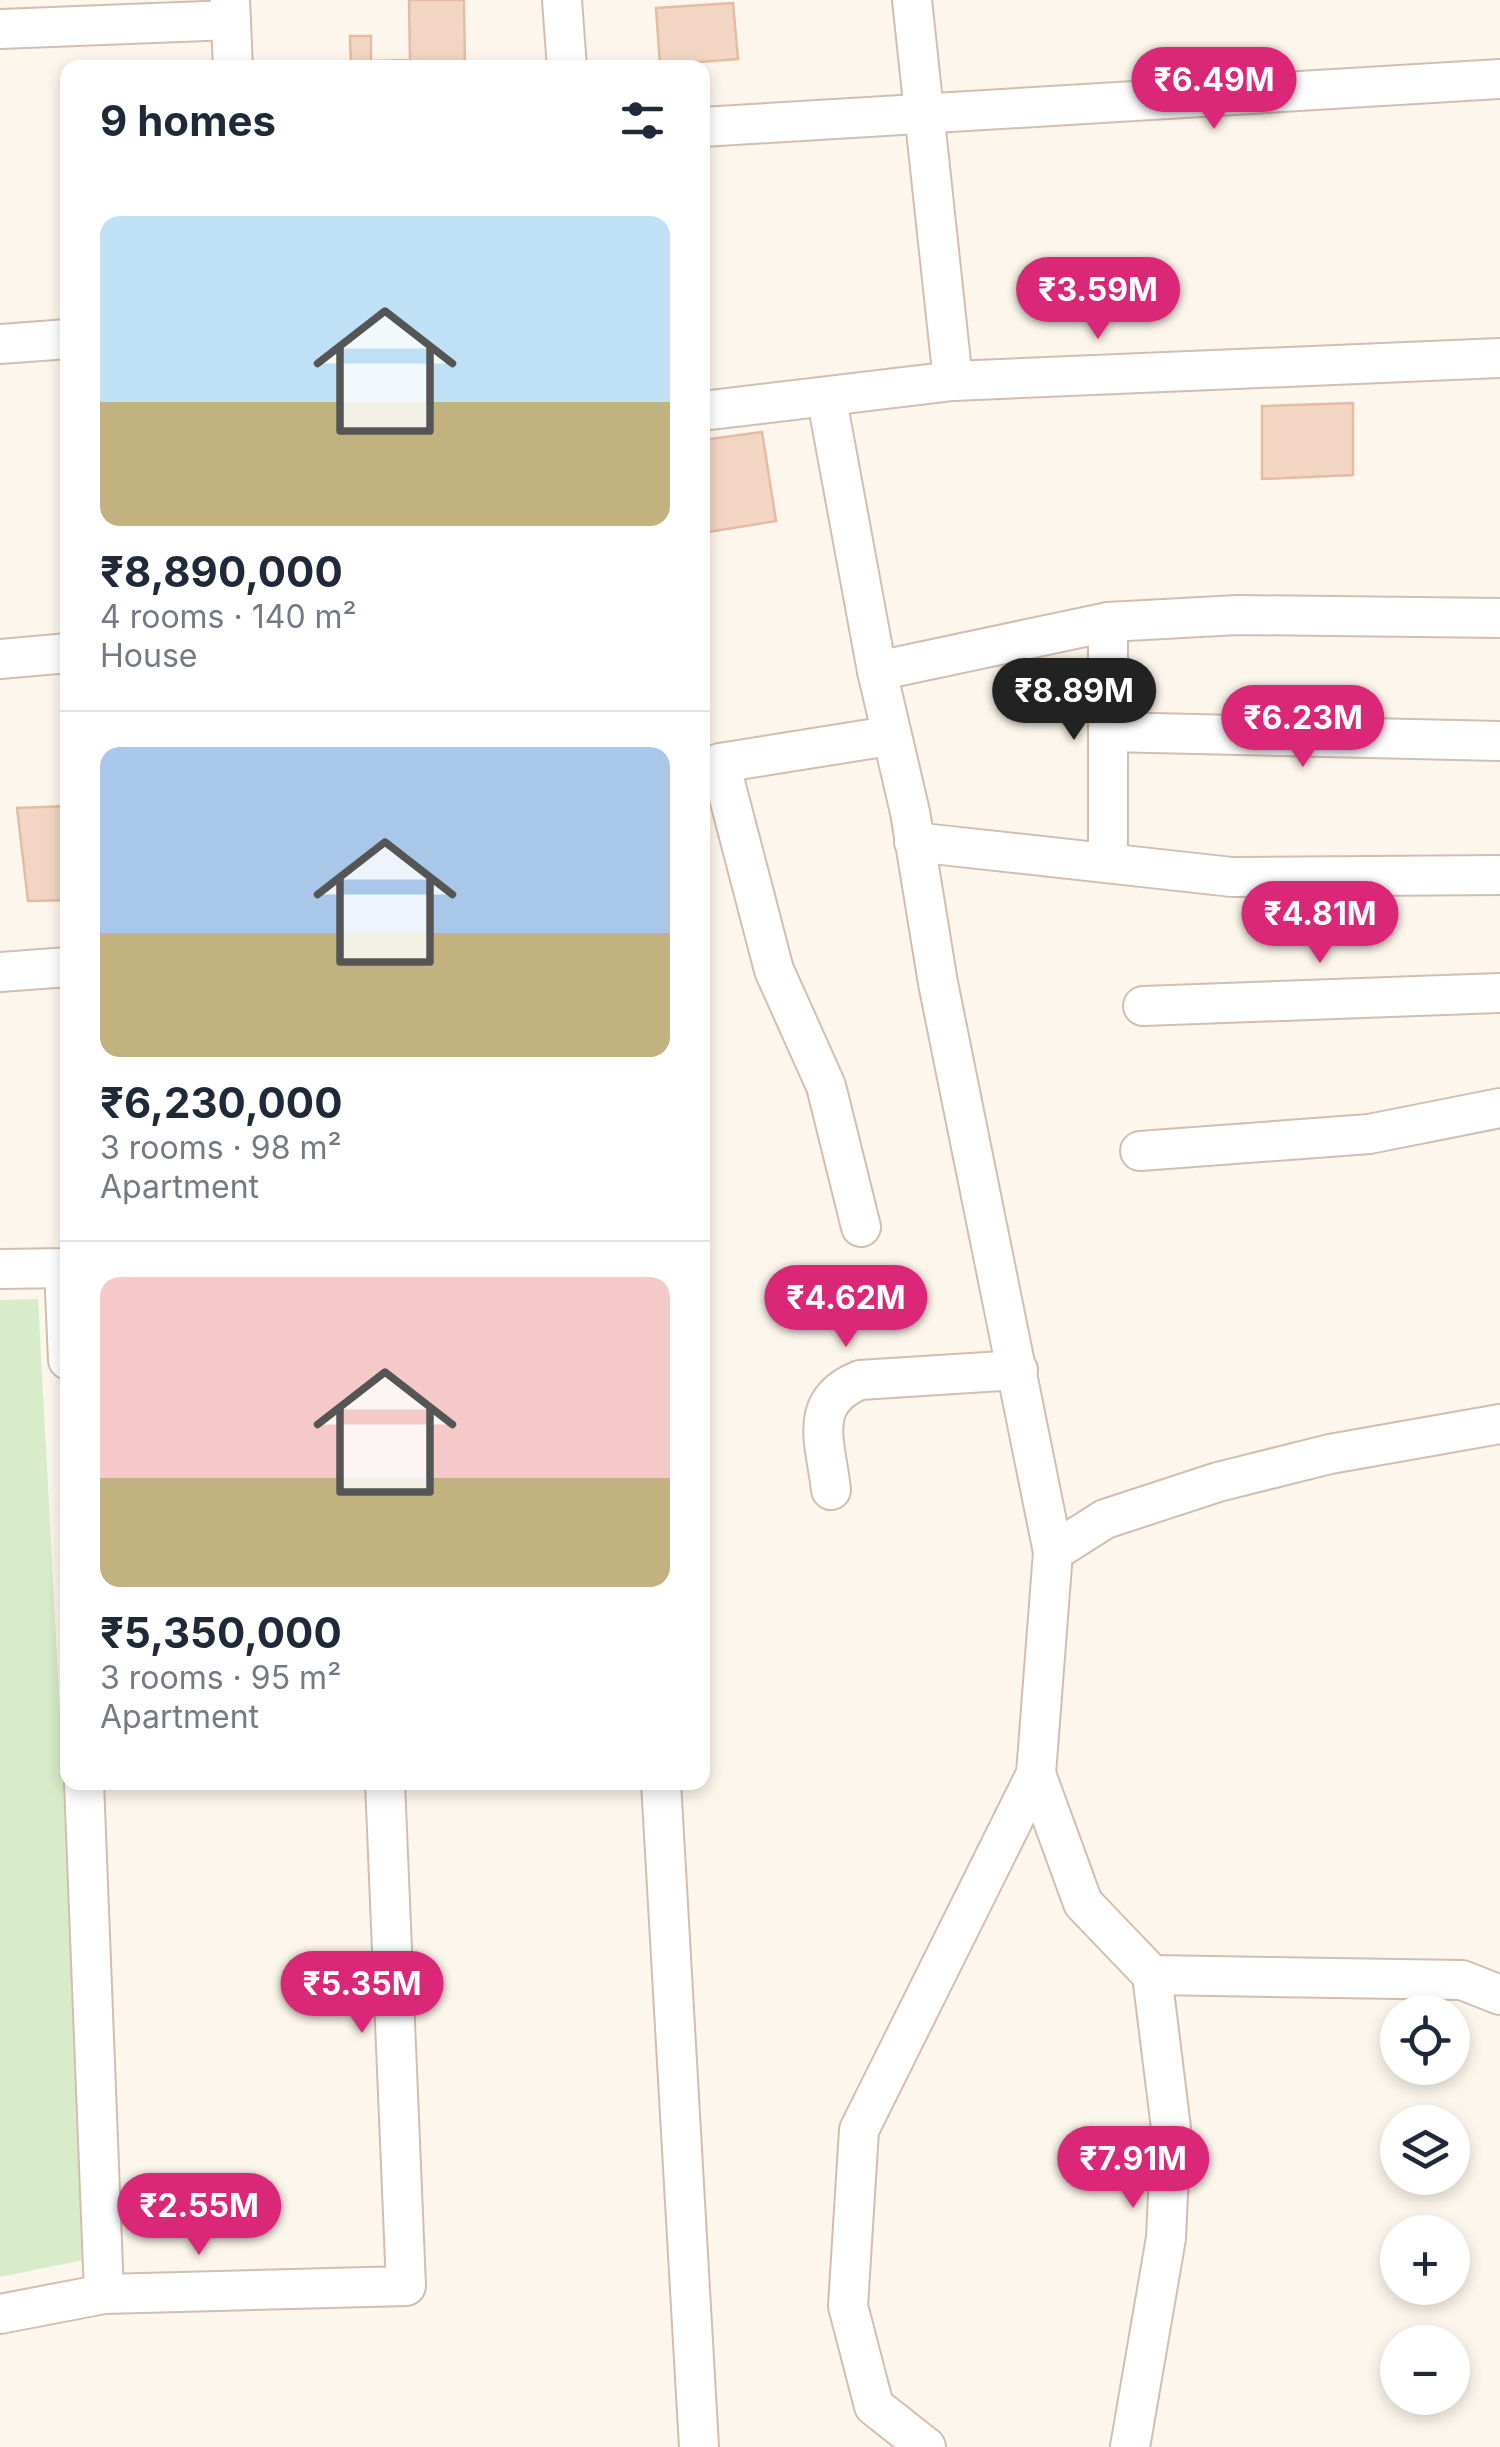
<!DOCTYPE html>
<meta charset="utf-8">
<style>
:root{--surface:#fff;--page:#f6f6f7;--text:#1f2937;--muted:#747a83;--line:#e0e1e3;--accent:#db2777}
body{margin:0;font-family:Inter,sans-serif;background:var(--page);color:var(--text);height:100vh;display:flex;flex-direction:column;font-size:38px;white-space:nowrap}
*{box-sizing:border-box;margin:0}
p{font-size:32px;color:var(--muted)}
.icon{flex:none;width:55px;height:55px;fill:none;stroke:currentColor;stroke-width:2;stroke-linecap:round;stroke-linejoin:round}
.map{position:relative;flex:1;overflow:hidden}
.side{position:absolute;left:60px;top:60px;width:650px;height:1730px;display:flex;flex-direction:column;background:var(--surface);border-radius:20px;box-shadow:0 5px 15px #0003}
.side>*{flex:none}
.fabs{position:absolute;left:1380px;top:1995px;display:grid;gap:20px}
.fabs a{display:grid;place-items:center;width:90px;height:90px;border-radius:50%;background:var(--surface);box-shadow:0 5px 15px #0003;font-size:50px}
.price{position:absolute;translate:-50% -85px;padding:0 22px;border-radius:35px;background:var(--accent);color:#fff;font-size:32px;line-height:65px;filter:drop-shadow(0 2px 5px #0008)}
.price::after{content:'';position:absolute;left:50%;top:60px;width:30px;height:22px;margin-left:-15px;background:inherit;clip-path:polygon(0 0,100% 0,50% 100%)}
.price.current{background:#222;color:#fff}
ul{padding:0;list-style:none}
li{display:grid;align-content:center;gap:20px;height:530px;padding:0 40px}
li+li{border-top:2px solid var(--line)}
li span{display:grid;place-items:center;height:310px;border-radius:20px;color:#555}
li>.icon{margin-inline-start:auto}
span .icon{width:180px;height:180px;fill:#fffc;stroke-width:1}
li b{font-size:42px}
h2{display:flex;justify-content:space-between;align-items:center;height:120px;padding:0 40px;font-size:42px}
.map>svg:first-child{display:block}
</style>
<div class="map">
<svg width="1500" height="2447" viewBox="0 0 1500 2447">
<rect width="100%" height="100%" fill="#fdf6ec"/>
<path fill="#d8ecc9" d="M38,1299l51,960 -89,18v-977z"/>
<g fill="#f3d5c3" stroke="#e6bba3" stroke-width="2.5">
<path d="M409,0h55l1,68h-114l-1,-32h21v25l39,-1z"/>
<path d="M733,3l5,56 -78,6 -4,-57z"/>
<path d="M1353,403v72l-91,4v-73z"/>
<path d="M762,432l14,89 -74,12v-93z"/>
<path d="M68,806v94l-40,1 -11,-93z"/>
</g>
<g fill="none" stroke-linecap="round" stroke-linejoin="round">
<g stroke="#d1beb0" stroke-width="42">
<g id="minor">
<path d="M230,0l3,68"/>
<path d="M562,0l5,68"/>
<path d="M912,0l41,381"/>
<path d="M0,29l231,-9"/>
<path d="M702,127l798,-48"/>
<path d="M0,344l68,-5"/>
<path d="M827,400l50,271 231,-49 130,-7 262,3"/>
<path d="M702,411l251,-30 547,-23"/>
<path d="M1108,622v241"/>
<path d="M0,659l68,-6"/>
<path d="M877,671l33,141 28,171 115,569"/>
<path d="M1108,732l392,9"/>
<path d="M914,842l318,35 268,-2"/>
<path d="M0,972l68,-5"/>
<path d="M1143,1006l357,-13"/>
<path d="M1140,1151l229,-17 131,-26"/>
<path d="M861,1227l-35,-141 -52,-116 -54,-207 169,-27"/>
<path d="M64,1268l4,92"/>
<path d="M0,1269l68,-1"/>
<path d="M831,1490c-5,-47 -25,-88 29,-110l158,-10"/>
<path d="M1036,1774l47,129 69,72 310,5 38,15"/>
<path d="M84,1782l20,512"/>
<path d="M661,1782l38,665"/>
<path d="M0,2314l104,-20 302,-8 -21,-504"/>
<path d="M926,2447l-52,-41 -26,-100 11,-176 177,-356 17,-222 52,-33 113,-37 112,-28 170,-30"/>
<path d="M1130,2447l36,-209 5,-110 -19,-153"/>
</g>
</g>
<use href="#minor" stroke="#fff" stroke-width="38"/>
</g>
</svg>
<div class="fabs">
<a><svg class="icon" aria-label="locate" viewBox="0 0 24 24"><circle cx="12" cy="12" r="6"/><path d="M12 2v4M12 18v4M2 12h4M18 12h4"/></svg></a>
<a><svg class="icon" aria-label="layers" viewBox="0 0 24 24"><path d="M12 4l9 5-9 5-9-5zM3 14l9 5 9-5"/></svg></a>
<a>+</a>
<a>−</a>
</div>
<b class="price" style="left:1214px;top:132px">₹6.49M</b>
<b class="price" style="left:1098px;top:342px">₹3.59M</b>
<b class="price current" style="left:1074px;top:743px">₹8.89M</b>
<b class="price" style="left:1303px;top:770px">₹6.23M</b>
<b class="price" style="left:1320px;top:966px">₹4.81M</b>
<b class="price" style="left:846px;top:1350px">₹4.62M</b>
<b class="price" style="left:362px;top:2036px">₹5.35M</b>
<b class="price" style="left:1133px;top:2211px">₹7.91M</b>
<b class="price" style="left:199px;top:2258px">₹2.55M</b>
<section class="side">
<h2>9 homes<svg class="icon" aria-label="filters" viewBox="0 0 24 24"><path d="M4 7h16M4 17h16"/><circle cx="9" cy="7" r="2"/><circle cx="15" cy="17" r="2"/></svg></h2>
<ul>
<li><span style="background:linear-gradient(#bfe0f5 60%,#c2b280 0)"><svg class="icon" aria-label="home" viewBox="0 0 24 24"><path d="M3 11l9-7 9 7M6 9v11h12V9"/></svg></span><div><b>₹8,890,000</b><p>4 rooms · 140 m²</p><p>House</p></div></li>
<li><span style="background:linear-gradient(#a9c7e8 60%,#c2b280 0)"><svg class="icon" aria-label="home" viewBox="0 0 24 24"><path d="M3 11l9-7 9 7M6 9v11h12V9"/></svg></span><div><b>₹6,230,000</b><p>3 rooms · 98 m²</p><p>Apartment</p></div></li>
<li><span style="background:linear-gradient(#f6c9c9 65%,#c2b280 0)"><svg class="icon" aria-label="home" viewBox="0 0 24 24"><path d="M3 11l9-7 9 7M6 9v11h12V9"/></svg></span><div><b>₹5,350,000</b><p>3 rooms · 95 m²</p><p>Apartment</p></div></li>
</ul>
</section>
</div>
